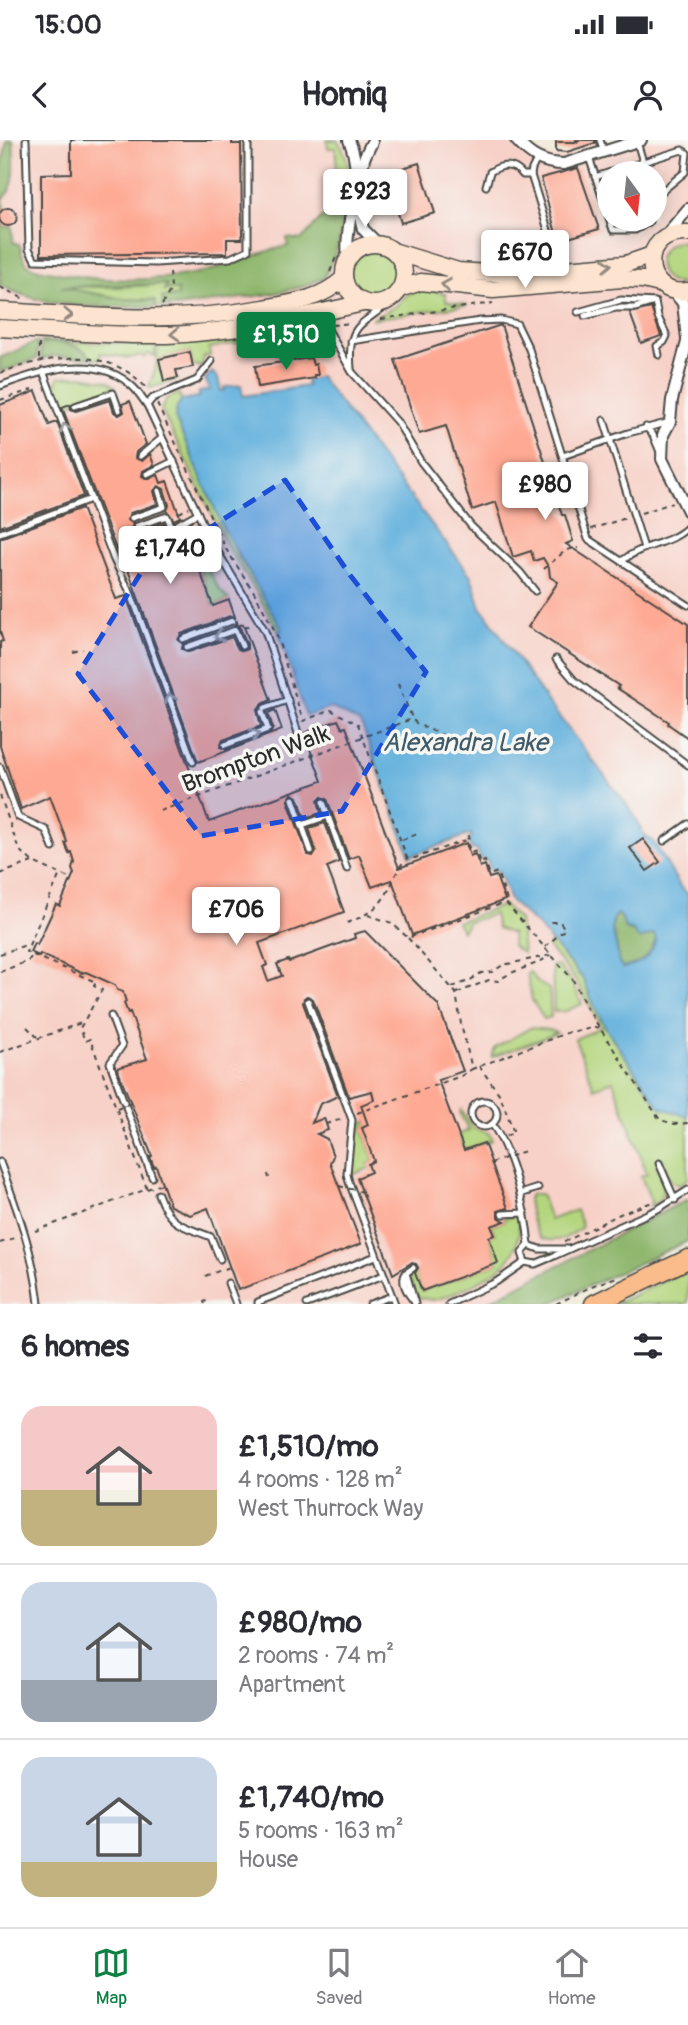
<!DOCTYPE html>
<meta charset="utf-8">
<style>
:root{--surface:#fff;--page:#f7f7f7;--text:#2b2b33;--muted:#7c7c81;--line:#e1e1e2;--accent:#0b8043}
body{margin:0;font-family:Pangolin,sans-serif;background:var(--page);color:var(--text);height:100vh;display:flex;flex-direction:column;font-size:26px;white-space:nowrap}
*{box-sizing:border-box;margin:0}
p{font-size:23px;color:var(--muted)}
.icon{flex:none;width:38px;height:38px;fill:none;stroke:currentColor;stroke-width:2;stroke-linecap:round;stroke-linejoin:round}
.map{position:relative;height:1164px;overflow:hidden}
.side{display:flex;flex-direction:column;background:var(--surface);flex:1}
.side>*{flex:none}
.needle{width:46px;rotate:165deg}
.controls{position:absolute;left:597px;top:21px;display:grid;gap:14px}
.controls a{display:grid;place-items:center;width:70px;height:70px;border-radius:50%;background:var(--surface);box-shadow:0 4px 18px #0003;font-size:35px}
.price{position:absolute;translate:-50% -60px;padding:0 16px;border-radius:7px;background:#fff;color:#222;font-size:23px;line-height:46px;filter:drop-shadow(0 2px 4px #0008)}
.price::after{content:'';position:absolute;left:50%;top:42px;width:21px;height:16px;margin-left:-10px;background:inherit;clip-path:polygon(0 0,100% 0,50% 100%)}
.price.active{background:var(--accent);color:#fff}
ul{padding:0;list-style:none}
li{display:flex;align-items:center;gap:21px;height:175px;padding:0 21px}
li+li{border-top:2px solid var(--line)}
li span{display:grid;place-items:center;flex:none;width:196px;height:140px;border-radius:21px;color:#555}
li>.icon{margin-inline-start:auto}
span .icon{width:84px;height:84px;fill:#fffc;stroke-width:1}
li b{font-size:30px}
h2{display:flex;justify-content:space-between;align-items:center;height:84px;padding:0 21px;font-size:30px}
.status{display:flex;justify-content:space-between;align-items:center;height:49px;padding:0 35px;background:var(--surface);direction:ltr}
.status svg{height:19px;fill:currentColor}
header{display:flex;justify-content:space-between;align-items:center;height:91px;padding:0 21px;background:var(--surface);font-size:32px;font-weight:800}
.dock{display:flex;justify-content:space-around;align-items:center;height:98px;border-top:2px solid var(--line);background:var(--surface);font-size:19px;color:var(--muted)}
.dock a{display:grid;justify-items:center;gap:4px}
.dock .active{color:var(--accent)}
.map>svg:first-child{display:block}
</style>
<div class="status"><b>15:00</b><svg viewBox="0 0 49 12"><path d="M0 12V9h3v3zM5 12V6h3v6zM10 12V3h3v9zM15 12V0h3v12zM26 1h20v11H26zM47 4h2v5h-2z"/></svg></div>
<header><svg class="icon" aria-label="back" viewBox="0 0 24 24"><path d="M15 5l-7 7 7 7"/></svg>Homiq<svg class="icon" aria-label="person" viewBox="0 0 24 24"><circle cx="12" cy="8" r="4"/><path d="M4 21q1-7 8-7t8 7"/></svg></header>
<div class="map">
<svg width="688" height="1164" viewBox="0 0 688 1164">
<rect width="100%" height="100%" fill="#f6f6f2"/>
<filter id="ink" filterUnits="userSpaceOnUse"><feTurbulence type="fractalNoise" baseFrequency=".0143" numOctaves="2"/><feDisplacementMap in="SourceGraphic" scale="14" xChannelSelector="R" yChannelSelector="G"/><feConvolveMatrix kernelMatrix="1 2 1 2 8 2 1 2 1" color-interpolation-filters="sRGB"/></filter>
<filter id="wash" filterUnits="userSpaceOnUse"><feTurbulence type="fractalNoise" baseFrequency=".00686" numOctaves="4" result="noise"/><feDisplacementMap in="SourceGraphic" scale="28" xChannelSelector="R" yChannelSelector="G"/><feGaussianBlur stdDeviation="1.57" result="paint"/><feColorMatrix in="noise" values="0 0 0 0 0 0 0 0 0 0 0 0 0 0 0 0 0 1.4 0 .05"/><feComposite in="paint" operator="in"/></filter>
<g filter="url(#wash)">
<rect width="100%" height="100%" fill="#f0ead7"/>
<path fill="#f7d1c7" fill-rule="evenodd" d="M0,0h524l14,13 19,5 64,-18h67v53l-24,26 24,7v973l-205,105h-483zM609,33h45v46h-45z"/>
<g fill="#b3d57d" stroke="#6f8054" stroke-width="2">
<path d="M327,0h10c17,22 13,48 8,74l-8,-12 -1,-54h-8z"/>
<path d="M679,101l9,2v40c-31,8 -42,-35 -9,-42z"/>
<circle cx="373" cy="135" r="23"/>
<path d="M168,144l10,6v6l-16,2v9h-6l-1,-7 -32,-1 -66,-12h61z"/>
<path d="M425,149l21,5v7l22,4 -97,14 24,-12 13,-13z"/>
<path d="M282,190l1,5 -74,13 1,8 -6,1 -3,11 -4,-3 -4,2 -3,-15 -30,7 17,21 -27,8 -1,-2 7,-18 2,-24 54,-4z"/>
<path d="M41,201l114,3v12l-7,-2 -4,4 -1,-3 -14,3 -29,-5 1,6 -9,-1c-12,-15 -33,-18 -51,-14z"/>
<path d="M83,236l25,5 8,6 -54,20 -7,-19 4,-11z"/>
<path d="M179,254l3,6 -5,7 61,150 23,33 21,40 -4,1 -21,-38 -29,-45 -67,-139 6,-11z"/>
<path d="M196,419h6l17,30 10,11 -16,6z"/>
<path d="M504,765l15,15 4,33 -11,-7v-12l-15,-6 -3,-14 -26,8 -6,9 -5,-9z"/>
<path d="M552,802l31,37 12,29 12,22 53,77 28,10v61l-8,7c-13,-2 -14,-14 -17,-26l-7,3c5,16 15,35 -6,44l1,-5 -10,-25 6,-2 -34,-93 -19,7 -19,-49 26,-12 -26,-48 -27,-32z"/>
<path d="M557,825l14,16 11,23 -16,7 -12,1 -2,-46z"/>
<path d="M530,832l7,10 12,7 2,28 -7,2 -12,-19 -5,-26z"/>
<path d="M530,888l21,2 6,3 -65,24 3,-9z"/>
<path d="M461,970l13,19 15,4 3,7 -28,10 -6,-15 11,-5 -9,-16z"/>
<path d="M367,981l1,4 -6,3 12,33 -6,3 2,4 -19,7 7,-51z"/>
<path d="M532,1054h9l9,26 26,-10 6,17c-14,11 -24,17 -42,11 -8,-13 -11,-26 -12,-40z"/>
<path d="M516,1076l3,1c1,14 -1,30 -10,42 -9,14 -59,38 -76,41 -5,0 -11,-2 -16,-3l-9,-23 7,-3 7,20 76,-28 -9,-26 6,-3 -4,-8 13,-5v-3z"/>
<path d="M688,1129v33l-3,2h-70z"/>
</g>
<g fill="#8eb66c" stroke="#5c704c" stroke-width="2">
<path d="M7,0h6c1,17 5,47 -10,59l1,9 -4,3v-34z"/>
<path d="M337,62l8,12 -8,35 -13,29 -22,9 -31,7 -95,13h-14v-9l16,-2v-6h-14l3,-6 -106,3 62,12 32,1 1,7c-51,0 -110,3 -156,-22v-61l5,3 7,-1 1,16 7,3c2,9 3,17 12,22 6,3 14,3 21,5 49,11 105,10 154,-1 28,-6 53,-20 81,-25l-1,-8 14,2z"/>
<path d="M38,201l-1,18 -37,13v-14z"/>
<path d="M50,202c16,1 31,3 42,16l-39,-2 -12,3v-15z"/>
<path d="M618,774l4,4 3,11 19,7 10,-2 2,5c-6,19 -14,24 -34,29l-4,-7c2,-18 -14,-36 0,-47z"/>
<path d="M688,1059v42l-139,63h-66z"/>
</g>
<path fill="#63b1dd" stroke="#476e84" stroke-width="2" fill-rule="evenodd" d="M212,232l6,6 3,13 4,-1 -1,-3 17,-2 2,11 64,-10 -1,-7 14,-2 151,199 10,31 66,94 86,112 10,20 12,11 26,44 7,6v223l-28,-10 -53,-77 -12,-22 -12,-29 -46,-54 -27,-24 -11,-30 -8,-1 -4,-10 -6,-1 -4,-9 -6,-1 -3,-8 4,-4 -1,-3 -61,22 -49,-133 -30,-15 -25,8 -28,-85 4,-2 -60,-103 -47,-108 2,-11 5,-7 17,-3v-5l11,-2 -5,-11zM618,774l4,4 3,11 7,1 7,9 15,-5 2,5c-6,19 -14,24 -33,29l-5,-7c2,-17 -14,-36 0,-47z"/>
<g id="blocks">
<g fill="#fea993">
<path d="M71,0h161v4h9l1,95h-15v14l-186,2v-81l30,-1z"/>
<path d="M576,0h19v3l-28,9 -11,-1v-9h21z"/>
<path d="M419,23l16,50 -34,10 -15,-50z"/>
<path d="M578,28l21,61 -41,12 -17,-63z"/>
<circle cx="8" cy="77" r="9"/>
<path d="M651,168l10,28 -20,7 -11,-30z"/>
<path d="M501,185l61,190h3l8,26 -7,3 122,80v114l-20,-14 1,-2 -52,-34 2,-2 -91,-59 30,-45 -8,-5 -1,-9 -6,-10 -9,3 -3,-10 -18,6 -17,-55 -24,8 -26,-84 -27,8 -24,-74z"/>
<path d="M190,212l3,15 -17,3 2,8 -14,3 -5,-22z"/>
<path d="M311,218l2,7 3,-1 2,11h-4l1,3 -57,9 -3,-21z"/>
<path d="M36,251l13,34 8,-3 27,74 -84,31v-122z"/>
<path d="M110,260l4,12 5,3 5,-3 -2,-8 8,-3 16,43 -10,8 -1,6 7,3 8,-7 4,11 -11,6 -1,5 5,3 11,-4 3,8 6,-2 13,36 -6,3 -7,-9 2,-6 -5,-16 -6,-3 -4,5 3,13 -27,9 -3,7 6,3 -1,5 5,3 27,-8 3,8 3,2 14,-6 8,23 -12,5 -2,6 5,3 13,-4 17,46 16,-6 6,17 -5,-1 -49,18 -3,6 5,4 -1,5 7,3 43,-15 6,12 5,2 4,-2v-5l-7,-16 -5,-3 2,-3 1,4 5,-2 28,76 -9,4 -5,6 4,16 -38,14 -3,7 7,3 43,-16 3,-6 -5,-15 7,-3 7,20 -84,32 -75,-206 -4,1 -57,-150 8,-3 1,5 5,2z"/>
<path d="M82,368l34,91 10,-3 83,226 113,-41 -18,-48 34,-13 4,8 4,-1 53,141 67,-25 4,13 5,-2 5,13 5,-2 4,13 7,-2 9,24 -93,35 -20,-55 -20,7 -13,-32 -10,4 -22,-60 -5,-2 -4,3 3,13 -16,5 -7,-21 -6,-3 -4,7 20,54 5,1 3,-5 -7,-23 16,-5 14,39 -12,5 17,45 -85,31 8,22 -4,2 5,14 14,-5 -5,-12 11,-4 1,2 66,-24 -1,-4 11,-3 73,74 25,66 -25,9 26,70 20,-7 24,65 -10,3v6l7,4 -14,5 4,9 -6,2 9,26 -76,28 -7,-18 3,-5 -2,-4 -5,-1 -18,11 -36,-96 14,-6 -3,-8 6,-3 -12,-33 6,-3 -7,-20 13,-5 -2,-9 -23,6 -36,-98 -6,-3 -3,2 -1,5 35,93 -18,8 -8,19 12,-5 4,12 -11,4 10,5 6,17 -3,7 31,81 -123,46 -30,-82 -18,7 -20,-9 -14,-40 -2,1 -4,-10 2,-1 -35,-88 30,-9 -17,-47 -2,1 -4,-10 2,-1 -3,-10 -6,-2 -2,-5 -29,-13 -5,1 -41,-19 -1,2 -9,-4 4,-9 3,2 19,-41 4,2 14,-33 -2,-5 2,-6 -3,-10 -2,1 -4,-10 2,-1 -17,-46 -29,13 -21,-63v-104l3,-1 -3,-9v-94z"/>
<path d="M643,699l17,23 -13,9 -17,-23z"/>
</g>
</g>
</g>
<g filter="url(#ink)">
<use href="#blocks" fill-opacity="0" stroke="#494845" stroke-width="2"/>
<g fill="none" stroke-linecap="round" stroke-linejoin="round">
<g stroke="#494845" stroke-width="9">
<g id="service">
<path d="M26,0l3,109 6,11 121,3 74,-5 18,-8v-110"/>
<path d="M600,0l4,12"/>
<path d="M637,2l6,20"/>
<path d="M589,17l24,73h22l14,-8v-3"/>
<path d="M537,19l-5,10 -1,6 20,65"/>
<path d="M595,37l87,-27 5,3 -2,19 -31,26"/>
<path d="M486,46l4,-14c12,-8 23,-9 33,3h8"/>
<path d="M578,172l43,-12 34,2 3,15 9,19 -3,6 -7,4 2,9"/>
<path d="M585,176l31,-8h19l19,-6"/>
<path d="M314,179l12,7 26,46 46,51 23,39 50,64 49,46 15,19"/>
<path d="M351,201l129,-20 21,-1 16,4 12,25 59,190 100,66"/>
<path d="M351,229c-4,-51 13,-41 42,-71"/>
<path d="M43,231l71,189 17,34 62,168"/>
<path d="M0,246c40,-15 98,-35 134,2 5,5 9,12 13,17l62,132 56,94 33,102"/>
<path d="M147,265l6,-7 44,-18 15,-19"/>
<path d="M75,266l38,-13 6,17"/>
<path d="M604,280l40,128"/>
<path d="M646,287l7,8 7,17"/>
<path d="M140,316l22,-18"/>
<path d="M563,316l65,-23 42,-11"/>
<path d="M147,334l27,-13"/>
<path d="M132,378l32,-11 -5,-16"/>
<path d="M137,386l30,-10 4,10"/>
<path d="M171,388l27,-15"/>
<path d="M0,393l91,-34"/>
<path d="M183,419l32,-11"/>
<path d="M622,421c20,-17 48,-16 66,-34"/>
<path d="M183,499l49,-18"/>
<path d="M187,507l48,-17 7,16"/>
<path d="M556,519l18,21 114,85"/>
<path d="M265,568l23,-8"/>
<path d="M225,605l43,-16 -6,-17"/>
<path d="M0,627l18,50 28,13 7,18"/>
<path d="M293,659l18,52"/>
<path d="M323,662l24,67"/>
<path d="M302,685l26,-9"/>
<path d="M664,701l24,-17"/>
<path d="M308,861l44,119 -5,54 2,8 46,122"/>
<path d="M111,876l11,30 -12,17 14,39"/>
<circle cx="484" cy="974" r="13"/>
<path d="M126,967l26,70"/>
<path d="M492,984c20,28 34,87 37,121"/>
<path d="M0,1022c17,47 34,92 39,142"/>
<path d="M659,1023l16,37"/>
<path d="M158,1054c12,33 24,31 53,43l9,22"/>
<path d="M520,1054l18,-6"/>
<path d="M502,1074l23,-1"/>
<path d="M525,1122l10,2 19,-8 104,-47 30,-19"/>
<path d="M525,1122l-3,-9 7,-8 10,4h29"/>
<path d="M413,1128l-7,5 9,31"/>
<path d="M406,1133c-6,8 1,20 7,27"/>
<path d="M228,1143l8,21"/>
<path d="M258,1164v-2l118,-46"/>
<path d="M307,1164l77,-29"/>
<path d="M370,1164l22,-8"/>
<path d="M449,1164l47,-22 29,-20"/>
</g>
</g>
<g stroke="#494845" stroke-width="14">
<g id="minor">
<path d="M516,0c14,16 27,24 48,24l77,-24"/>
<path d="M360,34l5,-18 7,-14"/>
<path d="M357,64l6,25 15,15"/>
<path d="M666,95l22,-26"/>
<path d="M348,119c-5,-41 19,-77 1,-119"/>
<path d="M674,152l9,11 4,36"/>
<path d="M688,198l-16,62 -2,22 -7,13 -1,24 26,52"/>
</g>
</g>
<g stroke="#494845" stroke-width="19">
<g id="secondary">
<path d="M688,93c-51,-3 -47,65 0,58"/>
<circle cx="374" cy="134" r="30"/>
<path d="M396,112l62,19 45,3 123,-10 26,-9"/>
<path d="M402,148l19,-6 72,8 129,-11 21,1 17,4"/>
<path d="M0,171c91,5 174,13 264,-3 29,-5 58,-9 80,-30"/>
<path d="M0,188c55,3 111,8 167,7 67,-3 131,-17 196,-32"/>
</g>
</g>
<g stroke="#494845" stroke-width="21">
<path id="primary" d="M594,1164l94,-45"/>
</g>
<g stroke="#494845" stroke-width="2" stroke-dasharray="5 5" stroke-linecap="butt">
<path d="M330,132l7,-17"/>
<path d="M0,147l24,12"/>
<path d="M162,165l9,-16 -1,-18"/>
<path d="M381,179l112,-16"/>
<path d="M332,185l19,-2"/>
<path d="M39,204v16"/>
<path d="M287,207l-2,-13 3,-1"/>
<path d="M0,233c50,-18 110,-28 148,17"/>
<path d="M0,260l32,-10"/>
<path d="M157,264l69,145 28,43 22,41 27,88 28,-11 27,14 49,134h8l51,-18 5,13 5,-2 4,12 5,-2 5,14 7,-3 10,28 -2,2 68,78 13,27 74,113 15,4 13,-1"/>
<path d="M179,373l10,-5"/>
<path d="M641,373l31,-10"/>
<path d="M591,389l35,-11"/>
<path d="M544,429l22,-19 12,-2"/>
<path d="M244,487l7,-2"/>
<path d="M73,512l10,-3"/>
<path d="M398,544l14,34"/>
<path d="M0,655l19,55 14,12 38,17"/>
<path d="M160,671l252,-92 5,5 34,15"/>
<path d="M467,699l2,-1v-3"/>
<path d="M402,700l15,-6"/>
<path d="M0,734l32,-12"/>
<path d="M368,775l24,8 16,15 96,-35"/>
<path d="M347,783c16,-6 31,-14 40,-30 7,-12 9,-24 20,-35"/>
<path d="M408,798l48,55 5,31 11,45 97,-37 31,-5"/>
<path d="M545,807l20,-18 -5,-7h-11"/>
<path d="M0,814l23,-8 5,3"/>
<path d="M0,832l28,-11 4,-5"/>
<path d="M452,847l17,-6 12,-8 11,-1 11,-7 48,-10"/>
<path d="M457,853l32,-13 9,1c15,-12 33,-13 50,-24"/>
<path d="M27,887l10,10"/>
<path d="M0,912l81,-29"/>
<path d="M479,926l21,29 14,38 -8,3"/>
<path d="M357,973l104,-37 11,-7"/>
<path d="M326,984l16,-5"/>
<path d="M268,1034l1,4"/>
<path d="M147,1049l15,-5"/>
<path d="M35,1091l112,-42 -57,-150 -5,2 -5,-13 22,-38 -8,-4 2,-4 -70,-30 34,-78"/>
<path d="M564,1102l56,-28 35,-13"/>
<path d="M0,1103l17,-6"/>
<path d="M205,1164l-1,-2 5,-2"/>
<path d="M556,1164l38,-19 23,-8"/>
</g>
<use href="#service" stroke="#fff" stroke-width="5"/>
<use href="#minor" stroke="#fff" stroke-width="10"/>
<use href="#secondary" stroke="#fde4d0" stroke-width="16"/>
<use href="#primary" stroke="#f9bc8a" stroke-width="18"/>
<g stroke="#494845" stroke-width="2" stroke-dasharray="5 5" stroke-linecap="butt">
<path d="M117,968l15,-6"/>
<path d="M491,1023l34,-12"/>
<path d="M339,1046l24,6"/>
<path d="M205,1136l25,-9"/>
</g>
</g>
<defs><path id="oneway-chevron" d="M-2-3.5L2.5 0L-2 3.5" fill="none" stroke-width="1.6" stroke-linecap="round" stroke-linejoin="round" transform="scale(1.75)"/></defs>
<g stroke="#94887e">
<use href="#oneway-chevron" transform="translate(607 125) rotate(-3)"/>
<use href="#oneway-chevron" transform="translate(446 145) rotate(-171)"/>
<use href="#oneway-chevron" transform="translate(68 175) rotate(3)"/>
<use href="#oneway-chevron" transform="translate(175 194) rotate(177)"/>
</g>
<g stroke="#a0a0a0">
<use href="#oneway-chevron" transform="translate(65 288) rotate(-110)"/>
<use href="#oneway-chevron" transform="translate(219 496) rotate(162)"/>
<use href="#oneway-chevron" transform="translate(170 558) rotate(-110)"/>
<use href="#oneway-chevron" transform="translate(255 594) rotate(-20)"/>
</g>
</g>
<path fill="#1d4ed8" fill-opacity="0.2" stroke="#1d4ed8" stroke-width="5" stroke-dasharray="14 9" stroke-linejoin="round" d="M285,340l65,95 76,97 -84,139 -141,25 -123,-162 64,-103z"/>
<g text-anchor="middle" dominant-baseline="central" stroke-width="7" stroke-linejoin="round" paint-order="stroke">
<g font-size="24" fill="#2b2b2b" stroke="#f6f6f2">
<text transform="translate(256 619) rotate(-20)">Brompton Walk</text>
</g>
<g font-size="26" font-style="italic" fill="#3f5a69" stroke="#f6f6f2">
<text x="465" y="603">Alexandra Lake</text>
</g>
</g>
</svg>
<div class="controls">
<a><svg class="needle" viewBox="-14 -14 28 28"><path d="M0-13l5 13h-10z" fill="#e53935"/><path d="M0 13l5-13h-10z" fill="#7c7c81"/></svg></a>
</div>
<b class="price" style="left:365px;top:89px">£923</b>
<b class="price" style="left:525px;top:150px">£670</b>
<b class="price active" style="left:286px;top:232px">£1,510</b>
<b class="price" style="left:545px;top:382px">£980</b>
<b class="price" style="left:170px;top:446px">£1,740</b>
<b class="price" style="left:236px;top:807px">£706</b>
</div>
<section class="side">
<h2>6 homes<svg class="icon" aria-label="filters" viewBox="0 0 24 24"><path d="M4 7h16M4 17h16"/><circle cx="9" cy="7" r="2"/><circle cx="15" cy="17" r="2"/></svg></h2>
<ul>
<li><span style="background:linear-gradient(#f6c9c9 60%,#c2b280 0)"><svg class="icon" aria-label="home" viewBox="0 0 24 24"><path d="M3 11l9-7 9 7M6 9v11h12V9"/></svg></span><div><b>£1,510/mo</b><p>4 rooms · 128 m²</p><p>West Thurrock Way</p></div></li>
<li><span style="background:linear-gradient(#c9d6e8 70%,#9aa5b1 0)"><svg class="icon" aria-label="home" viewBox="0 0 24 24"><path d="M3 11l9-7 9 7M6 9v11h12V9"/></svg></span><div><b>£980/mo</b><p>2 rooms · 74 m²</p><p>Apartment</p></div></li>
<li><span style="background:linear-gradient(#c9d6e8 75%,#c2b280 0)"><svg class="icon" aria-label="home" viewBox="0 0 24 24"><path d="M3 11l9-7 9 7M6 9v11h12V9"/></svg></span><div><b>£1,740/mo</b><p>5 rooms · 163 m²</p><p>House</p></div></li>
</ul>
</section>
<nav class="dock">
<a class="active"><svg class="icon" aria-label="map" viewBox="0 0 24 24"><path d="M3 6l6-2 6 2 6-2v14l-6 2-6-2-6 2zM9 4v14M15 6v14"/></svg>Map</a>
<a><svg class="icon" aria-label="saved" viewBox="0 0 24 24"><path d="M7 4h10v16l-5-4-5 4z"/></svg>Saved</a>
<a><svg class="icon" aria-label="home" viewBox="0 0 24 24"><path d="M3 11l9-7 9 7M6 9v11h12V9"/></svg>Home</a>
</nav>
